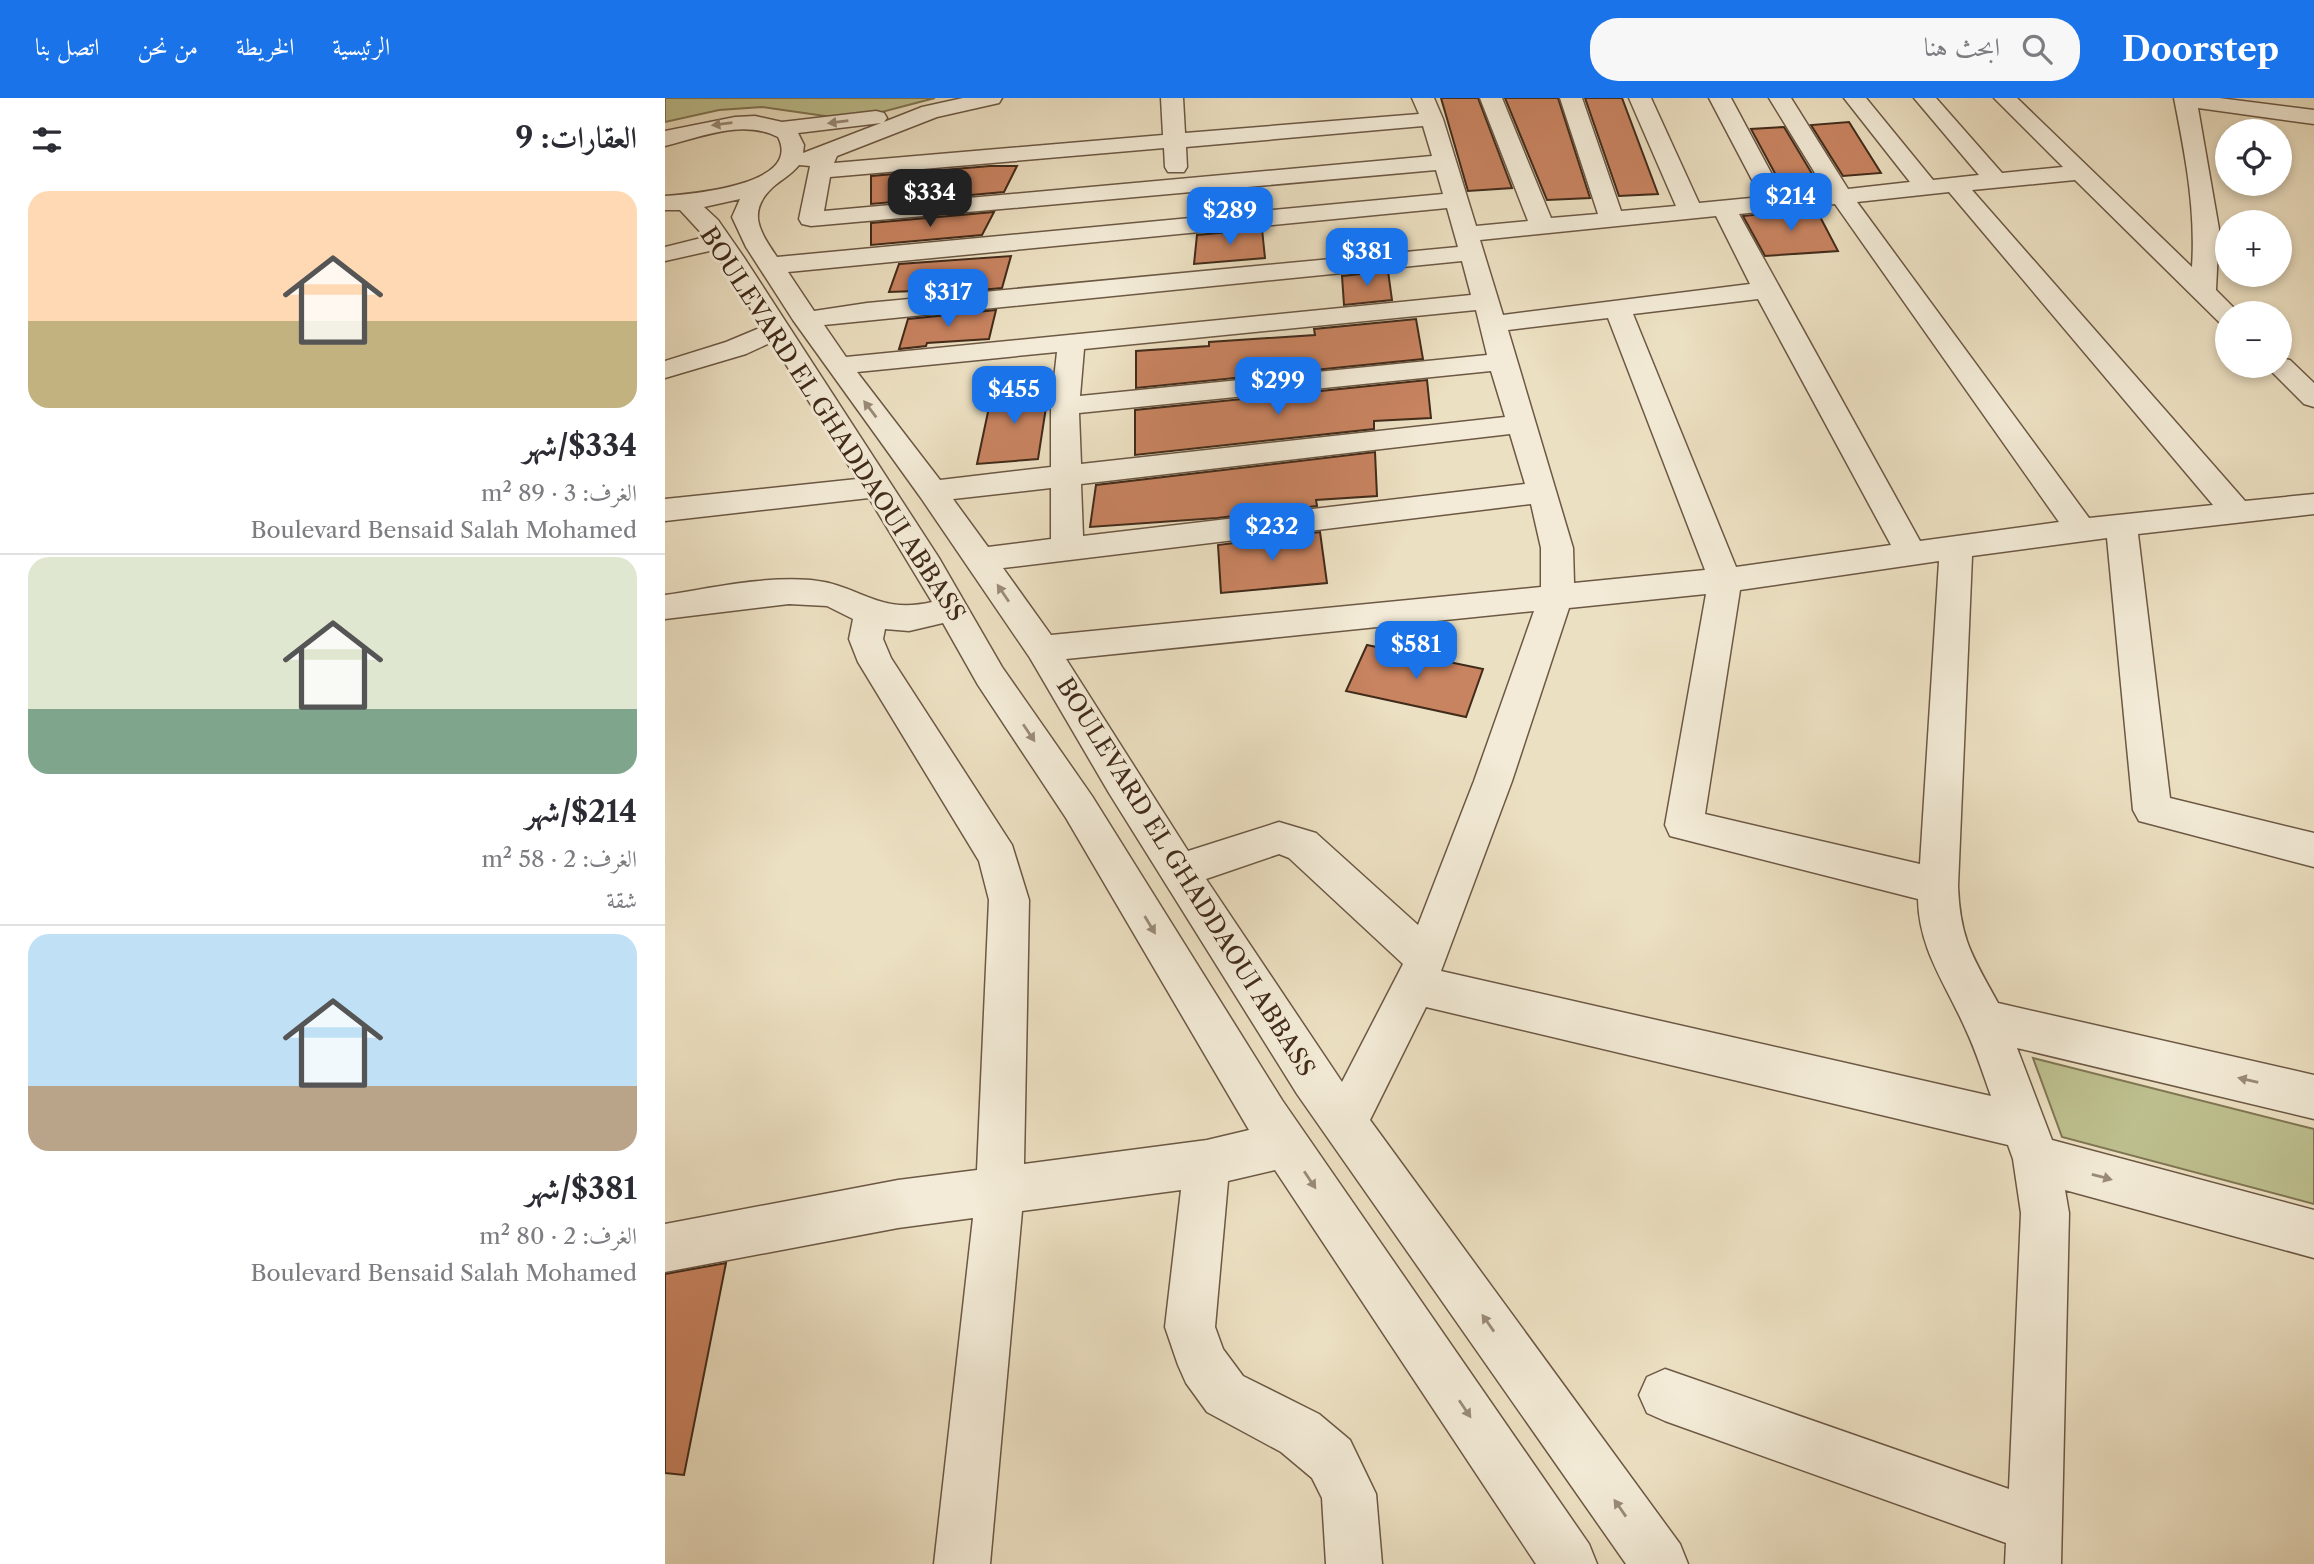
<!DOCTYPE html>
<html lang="ar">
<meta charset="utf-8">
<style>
:root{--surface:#fff;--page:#f7f7f7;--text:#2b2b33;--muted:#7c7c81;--line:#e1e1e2;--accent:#1a73e8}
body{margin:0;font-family:"Libre Caslon Text",Amiri,serif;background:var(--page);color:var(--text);direction:rtl;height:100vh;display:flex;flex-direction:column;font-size:26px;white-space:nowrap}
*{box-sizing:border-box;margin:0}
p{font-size:23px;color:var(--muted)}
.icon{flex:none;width:38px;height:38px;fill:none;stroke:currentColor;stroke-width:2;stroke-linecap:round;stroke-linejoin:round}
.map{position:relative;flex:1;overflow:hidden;direction:ltr}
.side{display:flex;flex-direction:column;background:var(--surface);width:665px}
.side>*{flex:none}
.fabs{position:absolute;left:1550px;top:21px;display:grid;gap:14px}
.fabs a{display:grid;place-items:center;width:77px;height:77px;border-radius:50%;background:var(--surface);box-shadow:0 4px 10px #0003;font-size:35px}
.price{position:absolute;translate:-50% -60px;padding:0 16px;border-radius:14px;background:var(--accent);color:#fff;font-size:23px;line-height:46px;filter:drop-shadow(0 2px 4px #0008)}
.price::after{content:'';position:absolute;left:50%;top:42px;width:21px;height:16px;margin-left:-10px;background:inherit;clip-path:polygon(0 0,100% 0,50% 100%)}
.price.current{background:#222;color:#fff}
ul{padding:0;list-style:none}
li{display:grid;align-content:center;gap:14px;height:371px;padding:0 28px}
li+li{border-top:2px solid var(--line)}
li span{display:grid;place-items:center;height:217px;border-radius:21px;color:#555}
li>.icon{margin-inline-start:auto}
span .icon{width:126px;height:126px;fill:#fffc;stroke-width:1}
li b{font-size:30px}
h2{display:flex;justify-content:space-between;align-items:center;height:84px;padding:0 28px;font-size:30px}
header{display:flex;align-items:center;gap:42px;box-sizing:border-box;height:98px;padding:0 35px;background:var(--accent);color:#fff}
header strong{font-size:33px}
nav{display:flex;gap:38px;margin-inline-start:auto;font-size:24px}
.search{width:490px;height:63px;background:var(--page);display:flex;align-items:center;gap:18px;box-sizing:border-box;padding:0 24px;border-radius:28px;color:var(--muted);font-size:26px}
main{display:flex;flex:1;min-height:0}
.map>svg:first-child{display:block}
</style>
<header>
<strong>Doorstep</strong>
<div class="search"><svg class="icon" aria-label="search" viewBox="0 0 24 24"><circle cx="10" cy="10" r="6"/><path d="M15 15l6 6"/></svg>ابحث هنا</div>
<nav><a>الرئيسية</a><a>الخريطة</a><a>من نحن</a><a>اتصل بنا</a></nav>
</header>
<main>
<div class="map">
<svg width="1649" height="1466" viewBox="0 0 1649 1466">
<rect width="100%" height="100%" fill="#ece0c2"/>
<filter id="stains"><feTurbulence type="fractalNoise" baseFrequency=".00286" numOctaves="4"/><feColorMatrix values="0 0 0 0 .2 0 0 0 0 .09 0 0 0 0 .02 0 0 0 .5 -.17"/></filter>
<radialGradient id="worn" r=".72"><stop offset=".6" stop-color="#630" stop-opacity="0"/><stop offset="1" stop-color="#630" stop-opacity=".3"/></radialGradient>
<g fill="#bec08f" stroke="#807654" stroke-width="2">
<path d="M0,0h270l-61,16 -42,3 -70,-10 -43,3 -54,12z"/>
<path d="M1368,960l281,71v75l-252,-67z"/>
</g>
<g fill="#c88360" stroke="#412b1a" stroke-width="2">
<path d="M776,0h37l34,90 -44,3z"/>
<path d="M840,0h53l32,100 -43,2z"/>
<path d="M920,0h37l36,96 -39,2z"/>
<path d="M1184,24l32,51 -38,3 -32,-51z"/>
<path d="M1119,29l30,50 -36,2 -27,-50z"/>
<path d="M325,68h27l-13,26 -133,12v-28z"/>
<path d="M594,91l2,20 -62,5 2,-20z"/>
<path d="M1146,111h5l22,42 -73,5 -22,-40z"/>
<path d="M329,114l-12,23 -111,10v-22z"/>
<path d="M597,131l3,29 -71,6 3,-29z"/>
<path d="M346,158l-9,32 -87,8 1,-5 -27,1 10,-28z"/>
<path d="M723,173l4,29 -48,5 -2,-29z"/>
<path d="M331,212l-7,29 -62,4 -1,3 -27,3 9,-30z"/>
<path d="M751,221l7,40 -287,29v-37l73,-5v-4l106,-7 -1,-6z"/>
<path d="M762,282l4,38 -57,3v8l-239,26v-45z"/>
<path d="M384,290l-11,71 -61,5 15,-71z"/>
<path d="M710,354l2,44 -61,4 1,6 -100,12 -127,9 6,-42z"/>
<path d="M655,434l7,51 -106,10 -3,-48z"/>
<path d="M702,547l116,24 -17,48 -120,-26z"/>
<path d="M61,1165l-42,212 -19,-2v-199z"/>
</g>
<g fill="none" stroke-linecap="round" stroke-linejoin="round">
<g stroke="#6c5844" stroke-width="3">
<g id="minor">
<path d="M298,0h39l-3,5 -62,14 -100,39 -3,7 329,-28 -2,-37h22l2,35 234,-19 -7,-16h22l9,21 33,107 52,-5 -48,-123h22l49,120 47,-4 -38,-116h22l39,113 55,-5 -47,-108h22l48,105 62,-6 -52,-99h22l52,97 43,-4 -57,-93h22l57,91 62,-7 -66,-84h22l67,82 46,-5 -65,-77h22l66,75 61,-6 -69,-69h23l175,169c4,-58 -7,-113 -18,-169h45l95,12v14l-116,-16 21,121 -3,61 23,23h-11v11l-9,-2 -144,-142 -103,10 273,311 69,-7v20l-176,20 32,264 144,35v34l-175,-46 -6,-11 -26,-272 -135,18 -14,330c2,54 15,71 40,117l316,72v44l-297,-71 35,92 262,70v48l-249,-68 4,23 -8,351h-56l1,-21 -341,-122 -18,-8 -8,-18 8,-18 18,-8 344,120 12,-276 -8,-54 -5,-14 -582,-138 -56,113 310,424 8,20h-62l-329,-470 -188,-301 -79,-135 -109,-160 -128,-178 -47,-73 -14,-30 8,-18 -36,8 14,13 25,36 196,302 63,109 90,129 190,304 307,444 8,20h-61l-261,-394 -47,11 -13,146 8,22 20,27 76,38 31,26 26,54 6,70h-56l-4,-66 -10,-20 -31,-26 -74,-40 -21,-29 -8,-18 -13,-38 16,-137 -159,21 -32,353h-56l39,-346 -75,10 -233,44v-48l233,-44 79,-10 12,-270 -10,-39 -121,-199 -9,-23 4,-20 -26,-13 -38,-2 -124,15v-24c48,-7 98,-19 146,-15 50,5 66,35 121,22l-63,-104 -204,23v-22l192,-20 -85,-137 -26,12 -81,24v-17l61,-19 36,-15 -48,-77 -49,11v-14l40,-10 -25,-27h-15v-14c26,-2 138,-11 113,-59 -36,-18 -77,0 -113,9v-15l70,-14 20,-1 27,6 94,-11 8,2 3,5 -3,4 38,-15zM216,25l-78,30 1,-8 -6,-12zM758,28l9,30 -608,55 6,-34 334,-29 1,19 3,5h16l3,-5 -1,-20zM134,67l11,1 -11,53 3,5 9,2 625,-56 7,24 -666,63c-17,-25 -31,-45 -4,-70 9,-8 18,-12 26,-22zM1284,94l264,313 -124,13 -232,-316zM1170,106l224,318 -139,19 -181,-327zM782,110l11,39 -591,56 -53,8 -26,-39zM1051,118l34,68 -247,31 -23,-75zM797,163l9,34 -625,62 -22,-32zM1093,201l133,246 -155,22 -103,-253zM811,212l11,45 -407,41 4,-47zM943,220l97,252 -131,13 -1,-35 -65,-218zM392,254l-6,54v61l-111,13 -83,-108zM826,273l14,46 -424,47 -2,-51zM845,336l15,50 -442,52 -2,-52zM386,390v51l-63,8 -35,-48zM866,406l10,44v39l-490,48 -48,-67zM1274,463l-19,303 -215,-50 35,-224zM1041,496l-41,231 5,11 248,63c1,51 28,85 48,131 10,21 17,44 25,66l-550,-125 71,-190 57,-173zM869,513l-60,170 -56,144 -102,-92 -37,-11 -91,29 -122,-192zM278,525l35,62 88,133 183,312 -42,10 -183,24 5,-264 -17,-55 -121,-187 -8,-19 2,-10 24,2zM614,756l10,4 114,106 -61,118 -136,-203z"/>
<path d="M1615,260l10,2 24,23v24l-10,-3 -38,-38h14z"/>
</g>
</g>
<use href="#minor" fill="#f3ebd7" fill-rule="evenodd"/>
</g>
<defs><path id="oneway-solid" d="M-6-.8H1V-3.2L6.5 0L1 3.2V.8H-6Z" transform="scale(1.75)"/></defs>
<g fill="#9a8b78">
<use href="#oneway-solid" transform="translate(173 24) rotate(173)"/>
<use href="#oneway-solid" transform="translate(57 26) rotate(173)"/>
<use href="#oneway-solid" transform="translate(205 311) rotate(-127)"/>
<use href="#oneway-solid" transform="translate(338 495) rotate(-124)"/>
<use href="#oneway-solid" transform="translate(364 635) rotate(56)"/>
<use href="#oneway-solid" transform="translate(485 827) rotate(59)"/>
<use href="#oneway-solid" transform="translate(1583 982) rotate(-167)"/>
<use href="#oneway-solid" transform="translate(1437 1079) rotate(15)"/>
<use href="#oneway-solid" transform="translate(645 1082) rotate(56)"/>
<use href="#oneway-solid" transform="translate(823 1225) rotate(-125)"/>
<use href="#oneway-solid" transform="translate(800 1311) rotate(56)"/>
<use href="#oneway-solid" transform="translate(955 1410) rotate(-125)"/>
</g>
<g text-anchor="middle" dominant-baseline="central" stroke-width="6" stroke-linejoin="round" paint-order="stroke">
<g font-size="24" fill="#412b1a" stroke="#f3ebd7">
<text transform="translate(168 326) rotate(57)">BOULEVARD EL GHADDAOUI ABBASS</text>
<text transform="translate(521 779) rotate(58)">BOULEVARD EL GHADDAOUI ABBASS</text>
</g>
</g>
<rect width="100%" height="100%" filter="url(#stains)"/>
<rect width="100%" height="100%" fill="url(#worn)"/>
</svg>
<div class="fabs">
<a><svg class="icon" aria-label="locate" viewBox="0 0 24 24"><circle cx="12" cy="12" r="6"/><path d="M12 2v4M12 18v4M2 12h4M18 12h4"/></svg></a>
<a>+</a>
<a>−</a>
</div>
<b class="price current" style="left:265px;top:131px">$334</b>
<b class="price" style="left:1126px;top:135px">$214</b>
<b class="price" style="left:565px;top:149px">$289</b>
<b class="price" style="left:702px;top:190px">$381</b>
<b class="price" style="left:283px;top:231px">$317</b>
<b class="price" style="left:613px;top:319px">$299</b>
<b class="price" style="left:349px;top:328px">$455</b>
<b class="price" style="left:607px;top:465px">$232</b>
<b class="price" style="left:751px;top:583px">$581</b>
</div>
<section class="side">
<h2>العقارات: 9<svg class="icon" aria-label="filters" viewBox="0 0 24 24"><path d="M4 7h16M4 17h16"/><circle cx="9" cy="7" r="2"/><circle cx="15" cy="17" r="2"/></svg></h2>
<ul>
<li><span style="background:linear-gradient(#ffd9b3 60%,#c2b280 0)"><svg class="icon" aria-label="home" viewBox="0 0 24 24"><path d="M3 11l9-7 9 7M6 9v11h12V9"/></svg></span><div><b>$334/شهر</b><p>الغرف: 3 · 89 m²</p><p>Boulevard Bensaid Salah Mohamed</p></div></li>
<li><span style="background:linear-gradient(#dfe7d0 70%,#7fa58c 0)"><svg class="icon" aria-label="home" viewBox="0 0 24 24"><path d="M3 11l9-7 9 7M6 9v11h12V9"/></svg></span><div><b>$214/شهر</b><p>الغرف: 2 · 58 m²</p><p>شقة</p></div></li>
<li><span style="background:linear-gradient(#bfe0f5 70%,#b9a48a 0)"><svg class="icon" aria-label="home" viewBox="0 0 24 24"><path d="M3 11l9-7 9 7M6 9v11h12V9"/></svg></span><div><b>$381/شهر</b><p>الغرف: 2 · 80 m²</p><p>Boulevard Bensaid Salah Mohamed</p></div></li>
</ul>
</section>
</main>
